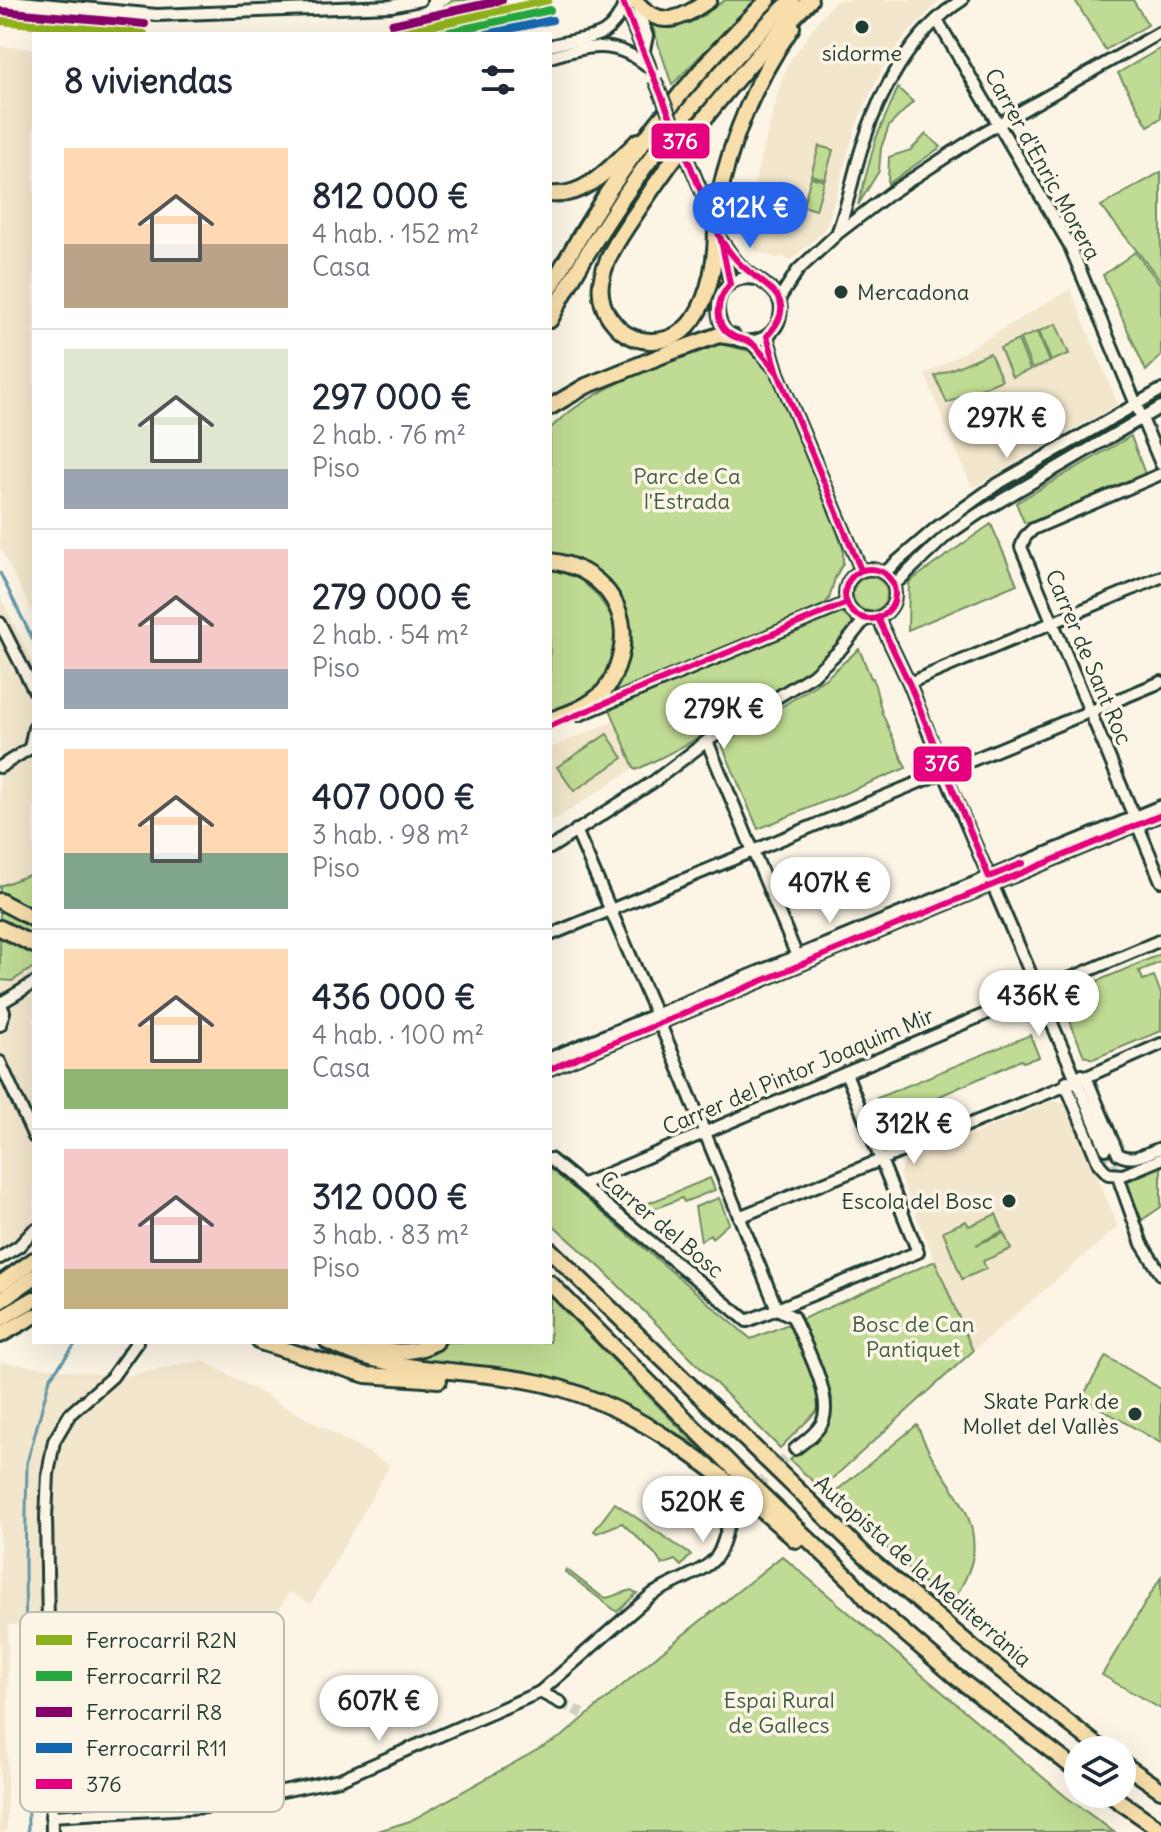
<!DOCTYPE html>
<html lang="es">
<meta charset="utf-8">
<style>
:root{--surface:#fff;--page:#f6f6f7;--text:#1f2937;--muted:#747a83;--line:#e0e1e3;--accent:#2563eb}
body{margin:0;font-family:Delius,sans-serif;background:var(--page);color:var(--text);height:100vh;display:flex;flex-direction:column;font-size:30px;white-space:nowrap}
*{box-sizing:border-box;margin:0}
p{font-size:26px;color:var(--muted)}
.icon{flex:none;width:44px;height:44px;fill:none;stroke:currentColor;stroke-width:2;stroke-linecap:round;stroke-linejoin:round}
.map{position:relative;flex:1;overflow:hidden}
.sheet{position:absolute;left:32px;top:32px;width:520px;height:1312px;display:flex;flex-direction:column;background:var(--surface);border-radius:0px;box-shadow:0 8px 32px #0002}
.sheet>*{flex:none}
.buttons{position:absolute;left:1064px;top:1736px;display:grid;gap:16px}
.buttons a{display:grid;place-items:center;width:72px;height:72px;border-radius:50%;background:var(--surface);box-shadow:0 8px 32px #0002;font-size:40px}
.price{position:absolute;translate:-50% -68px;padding:0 18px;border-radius:28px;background:#fff;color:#222;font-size:26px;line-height:52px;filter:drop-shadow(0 2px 4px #0008)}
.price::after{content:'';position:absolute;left:50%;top:48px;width:24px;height:18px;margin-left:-12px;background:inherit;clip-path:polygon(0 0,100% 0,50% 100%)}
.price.current{background:var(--accent);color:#fff}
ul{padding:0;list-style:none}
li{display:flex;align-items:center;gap:24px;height:200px;padding:0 32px}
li+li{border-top:2px solid var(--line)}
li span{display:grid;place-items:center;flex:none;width:224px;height:160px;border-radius:0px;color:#555}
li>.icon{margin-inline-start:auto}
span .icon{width:96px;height:96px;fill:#fffc;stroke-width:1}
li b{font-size:34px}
h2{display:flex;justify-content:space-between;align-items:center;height:96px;padding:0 32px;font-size:34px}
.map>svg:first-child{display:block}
</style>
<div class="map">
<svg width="1161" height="1832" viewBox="0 0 1161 1832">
<rect width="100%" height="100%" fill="#fcf5e5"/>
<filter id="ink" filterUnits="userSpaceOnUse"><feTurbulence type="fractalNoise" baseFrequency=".0125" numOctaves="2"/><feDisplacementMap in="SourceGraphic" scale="16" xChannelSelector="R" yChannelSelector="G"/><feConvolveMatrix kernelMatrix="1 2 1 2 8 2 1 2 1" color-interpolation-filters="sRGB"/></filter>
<g filter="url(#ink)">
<g fill="#f2e6cc">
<path d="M837,0h103l-39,41 -19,28 -26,56 -28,98 -6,10 -33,28 -6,-5 -5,2 -20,-6 -6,-6 3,-66 27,-101 7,-17 34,-47z"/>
<path d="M0,46l34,3v566l-34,-68z"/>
<path d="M1070,289l48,115 -146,84 -47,-113z"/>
<path d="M0,596l34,68v579l-34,24z"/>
<path d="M614,721l20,47 -84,55v-75z"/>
<path d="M1053,1101l15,4 50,122 -145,124 -74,-177 5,-11z"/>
<path d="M202,1360l188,105 -79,139 -22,-12 -61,111 -136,-75 -84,-3 -1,207h-7v-470l122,15z"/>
</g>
<g fill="#c0db93" stroke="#708c64" stroke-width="2">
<path d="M453,0h53l-80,18z"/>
<path d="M725,0h30l-83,85 -21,-63c40,8 42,0 74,-22z"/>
<path d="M1075,0h58l15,25 -43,25z"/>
<path d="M1161,48v70l-13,8 -30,-53z"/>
<path d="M898,88l15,14 -24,24 -8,22 -2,23 -21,34 18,-67z"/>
<path d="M926,134l15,13 -53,37 1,-27 22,-7z"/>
<path d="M819,146l14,4 -8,29 -14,-4z"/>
<path d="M1161,172v109l-60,-75z"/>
<path d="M811,177l13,4 -8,29 -13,-4z"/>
<path d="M1135,252l26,33v71l-15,15 -43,-96z"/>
<path d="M1056,324l13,30 -18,7 -12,-30z"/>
<path d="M1037,332l13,30 -18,7 -12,-30z"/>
<path d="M1018,340l12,30 -18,7 -12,-29z"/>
<path d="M720,344l34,8 16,17 65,157 8,23v14l-8,15 -6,21 -5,6 -215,93 16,-36 -7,-61 -68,-44v-128c37,-39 119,-69 170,-85z"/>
<path d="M990,353l12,27 -55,23 -12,-27z"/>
<path d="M1112,423l3,6 -131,77 -4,-6z"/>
<path d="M1131,436l14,38 -115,49 -6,-1 -8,-19z"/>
<path d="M991,524l26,60 -109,46 1,-48z"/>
<path d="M555,570l25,9 16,15 18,25 4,26 -13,44 -55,27v-145z"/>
<circle cx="870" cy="594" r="17"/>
<path d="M842,613l11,10c-9,42 -174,126 -217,147l-2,-2 -24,-59z"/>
<path d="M859,649l12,29h2l9,35 24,55 -148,61 -36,-84 104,-67z"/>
<path d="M607,734l16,24 -49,33 -17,-24z"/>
<path d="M34,873v94l-22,14 -12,-1v-94z"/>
<path d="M1161,954v8l-22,9 4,9 11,-4 7,18v37l-68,28 -9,-3 -21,-52 4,-10z"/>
<path d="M1030,1035l9,22 -16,5 -2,-2 -135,60 -9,-22z"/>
<path d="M1161,1167v40l-19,13 -16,-38z"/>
<path d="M550,1168l201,171 40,-16 30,75v9l-41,41 -178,-179 -52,-47z"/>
<path d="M710,1178l5,12 -31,12 -2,-4 -46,18 -2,-7z"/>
<path d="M719,1198l10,25 -17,15 -2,-4 -9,7 -6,-34z"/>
<path d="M996,1214l7,17 -27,14 28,-12 7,16 -28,12 3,8 -24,10 -19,-48 23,-10 3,5z"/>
<path d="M935,1261l38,90 -152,138 -31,-29 39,-41 3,-22 -32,-77z"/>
<path d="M550,1296l169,172c-57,-38 -112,-77 -180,-90 -71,-14 -131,-5 -199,-36h13l13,9 32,8 29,-5 21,-12h102z"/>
<path d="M1106,1356l55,33v54l-79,-45z"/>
<path d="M917,1425c4,9 8,19 13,28 19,34 48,60 43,102 -3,19 -14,36 -23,52l-120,-111z"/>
<path d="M615,1503l76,52 -10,11 -6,-6 -13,5 -7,-11 -33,-31 -25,10 -3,-2z"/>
<path d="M782,1556l283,240 49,36h-739l35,-11 154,-86 95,-81z"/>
<path d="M566,1569l35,27 6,2 24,-8 6,3 -20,19 -52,-40z"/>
<path d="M1161,1577v132l-59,-34z"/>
</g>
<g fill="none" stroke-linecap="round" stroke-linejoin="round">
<g stroke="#6498a7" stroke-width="3">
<path d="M0,573l34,69"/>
<path d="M28,1832l-3,-267 2,-102 23,-85 27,-36"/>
</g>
<g stroke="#d0d0c2" stroke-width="10" stroke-dasharray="10 5" stroke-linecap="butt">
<path d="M1106,1149l13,32"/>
<path d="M736,1507l59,-58"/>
<path d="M561,1703l22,11"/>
</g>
<g stroke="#1f3d34" stroke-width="16">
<g id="minor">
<path d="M0,0l157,15 234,-9 29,-6"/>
<path d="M623,2l26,63"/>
<path d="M637,6l10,30 -3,14"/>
<path d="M937,20l132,224 92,220"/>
<path d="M453,34l23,-3 6,3"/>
<path d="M550,46c35,-11 58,-1 74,-41"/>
<path d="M550,57c40,-12 66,-18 100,11"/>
<path d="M686,155l28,66"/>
<path d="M838,231c10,-27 15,-56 24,-84 17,-55 50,-115 100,-147"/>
<path d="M721,240c6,8 12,18 19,25 16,17 49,24 39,55 -3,9 -11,17 -21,20 -49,14 -57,-71 -1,-61"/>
<path d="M723,247l7,37"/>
<path d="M779,299l19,-29 40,-37 51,-39 92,-60 180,-102"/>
<path d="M767,336l11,37 83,197"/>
<path d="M750,341l24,27"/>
<path d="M1161,474l-128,55 -8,8 -4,10 140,334"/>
<circle cx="870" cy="594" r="25"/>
<path d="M884,573l52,-45 60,-43 165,-95"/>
<path d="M894,585l52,-49 32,-22 183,-107"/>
<path d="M878,618l31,65 35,89 162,377"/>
<path d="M0,623l34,67"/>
<path d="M909,683l252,-106"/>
<path d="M579,715l268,-112"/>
<path d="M707,741l92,220"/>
<path d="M0,767l30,-19 4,-20"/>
<path d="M576,830l93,215 108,264 16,8c10,25 42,80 29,106 -6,11 -17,18 -27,26"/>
<path d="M550,848l103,-66 54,-41 106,-66 28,-26 25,-31"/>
<path d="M550,935l611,-253"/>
<path d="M0,1002l4,10 -4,13"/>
<path d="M1,1003l33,-20"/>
<path d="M550,1058l611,-252"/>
<path d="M0,1062l34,75"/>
<path d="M550,1069l611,-254"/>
<path d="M1082,1075l4,2 32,77c15,9 28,-1 43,-6"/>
<path d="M1067,1081l-1,4 33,79 9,10 15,1 38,-16"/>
<path d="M550,1159l197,162 171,-69 -72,-179"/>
<path d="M1120,1182l22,62 19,30"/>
<path d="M583,1184l578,-244"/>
<path d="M739,1217l338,-136 84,-37"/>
<path d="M0,1258l19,-12 15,-16"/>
<path d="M540,1692l21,11"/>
<path d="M51,1816l155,-9 134,-28 200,-87 110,-96c18,-13 55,-23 67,-40 8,-11 10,-35 19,-49"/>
<path d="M52,1832l-6,-314 2,-44 6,-33 16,-27 42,-37 25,-35"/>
</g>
</g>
<g stroke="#1f3d34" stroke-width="20">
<g id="highway">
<path d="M636,2c26,29 46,16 73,-2"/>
<path d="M550,194c37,4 63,-30 88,-53"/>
<path d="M714,221c12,-69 38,-136 78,-194"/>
<path d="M716,228c0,40 -11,115 -66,113 -14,-1 -28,-7 -37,-19 -9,-10 -14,-25 -12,-39 4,-28 24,-53 39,-76 50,-75 106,-143 170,-207"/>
<path d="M550,289c57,-106 131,-206 218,-289"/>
<path d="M550,320c62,-120 144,-227 242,-320"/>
<path d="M550,407l36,-21 80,-32 53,-19 14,2"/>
<path d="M550,561c49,6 83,46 70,96 -3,11 -8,25 -16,34 -15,16 -34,22 -54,29"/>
<path d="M0,901l34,18"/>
<path d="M0,928l34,17"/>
<path d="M550,1250l318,308 109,93 126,99"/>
<path d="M550,1283l190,191 112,107 20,24 84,72 122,94"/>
<path d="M0,1284l34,-24"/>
<path d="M0,1301l34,-24"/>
<path d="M0,1319l34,-20"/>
<path d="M0,1335l34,-19"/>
<path d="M260,1342l106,33 73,5"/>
<path d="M328,1342c65,32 128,26 197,38 107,18 192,90 271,160"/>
<path d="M364,1342c24,12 49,13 72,0"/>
<path d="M1122,1763l39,27"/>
<path d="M1109,1794l52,36"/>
</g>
</g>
<use href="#minor" stroke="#fcf5e5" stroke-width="10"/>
<use href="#highway" stroke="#f8deab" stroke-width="14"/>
<g stroke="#1f3d34" stroke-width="16" stroke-linecap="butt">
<path id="minor-bridge" d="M655,80l31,75"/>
</g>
<use href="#minor-bridge" stroke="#fcf5e5" stroke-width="10"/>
<g stroke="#fcf5e5" stroke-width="12">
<g id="bus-1">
<path d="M622,0l99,240 9,44c-14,15 -18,43 5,53 7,3 12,2 18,7 9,8 17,20 25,29"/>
<path d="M721,240c8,11 15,22 26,30 24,20 52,32 20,66l11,37 83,197"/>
<circle cx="870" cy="594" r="25"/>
<path d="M878,618l31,65 80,194 34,-14"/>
<path d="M550,726l297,-123"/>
<path d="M550,1069l611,-254"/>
</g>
</g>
<use href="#bus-1" stroke="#e5007d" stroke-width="6"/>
<g stroke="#fcf5e5" stroke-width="14">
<g id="rail-1">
<path d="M0,21l144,13"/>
<path d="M394,34l154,-34"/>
</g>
</g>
<g stroke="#fcf5e5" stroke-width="14">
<path id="rail-2" d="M440,34l110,-24"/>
</g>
<g stroke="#fcf5e5" stroke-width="14">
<g id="rail-3">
<path d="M1,11l144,13"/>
<path d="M392,24l110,-24"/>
</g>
</g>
<g stroke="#fcf5e5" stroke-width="14">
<path id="rail-4" d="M487,34l65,-14"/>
</g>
<use href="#rail-1" stroke="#8eb11b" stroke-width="8"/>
<use href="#rail-2" stroke="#26a741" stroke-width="8"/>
<use href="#rail-3" stroke="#88006a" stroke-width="8"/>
<use href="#rail-4" stroke="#1267af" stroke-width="8"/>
</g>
</g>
<g fill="#1f3d34" stroke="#fcf5e5" stroke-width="3">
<circle cx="862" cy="27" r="8"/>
<circle cx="841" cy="292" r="8"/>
<circle cx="1009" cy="1201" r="8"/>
<circle cx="1135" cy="1414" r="8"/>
</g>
<g text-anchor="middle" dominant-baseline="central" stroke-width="7" stroke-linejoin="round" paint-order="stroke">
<g font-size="22" fill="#1f3d34" stroke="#fcf5e5" text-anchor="end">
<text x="862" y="53" text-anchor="middle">sidorme</text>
<text x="857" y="292" text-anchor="start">Mercadona</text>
<text x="993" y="1201">Escola del Bosc</text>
<text x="1119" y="1401">Skate Park de<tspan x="1119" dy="25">Mollet del Vallès</tspan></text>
</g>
<g font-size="22" fill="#1f3d34" stroke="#fcf5e5">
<text transform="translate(1043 164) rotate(61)">Carrer d'Enric Morera</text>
<text transform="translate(1089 657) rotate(67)">Carrer de Sant Roc</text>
<text transform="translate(798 1071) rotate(-23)">Carrer del Pintor Joaquim Mir</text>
<text transform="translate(662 1224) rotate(40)">Carrer del Bosc</text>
<text transform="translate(923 1571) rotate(41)">Autopista de la Mediterrània</text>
</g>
<g font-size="22" fill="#3f5d47" stroke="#fcf5e5">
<text x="687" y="476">Parc de Ca<tspan x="687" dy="25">l'Estrada</tspan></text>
<text x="913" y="1324">Bosc de Can<tspan x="913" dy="25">Pantiquet</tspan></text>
<text x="779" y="1700">Espai Rural<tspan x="779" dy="25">de Gallecs</tspan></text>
</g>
</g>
<rect x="20" y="1612" width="264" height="200" rx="12" fill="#fcf5e5" stroke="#babeb0" stroke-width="2"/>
<rect x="36" y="1635" width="36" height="10" fill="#8eb11b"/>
<rect x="36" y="1671" width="36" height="10" fill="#26a741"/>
<rect x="36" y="1707" width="36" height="10" fill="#88006a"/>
<rect x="36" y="1743" width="36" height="10" fill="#1267af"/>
<rect x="36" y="1779" width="36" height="10" fill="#e5007d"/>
<g font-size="22" fill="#1f3d34">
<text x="86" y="1648">Ferrocarril R2N</text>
<text x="86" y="1684">Ferrocarril R2</text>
<text x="86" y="1720">Ferrocarril R8</text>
<text x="86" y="1756">Ferrocarril R11</text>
<text x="86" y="1792">376</text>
</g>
<g stroke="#fcf5e5" stroke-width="3">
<rect x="650" y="122" width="61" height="38" rx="8" fill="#e5007d"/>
<rect x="912" y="745" width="61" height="38" rx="8" fill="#e5007d"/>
</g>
<g font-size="22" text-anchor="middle" font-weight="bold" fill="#fff">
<text x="680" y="149">376</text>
<text x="942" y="771">376</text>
</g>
</svg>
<div class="buttons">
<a><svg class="icon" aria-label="layers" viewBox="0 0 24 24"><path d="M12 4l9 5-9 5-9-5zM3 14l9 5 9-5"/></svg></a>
</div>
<b class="price current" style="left:750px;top:250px">812K €</b>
<b class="price" style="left:1007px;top:460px">297K €</b>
<b class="price" style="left:724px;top:751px">279K €</b>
<b class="price" style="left:830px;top:925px">407K €</b>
<b class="price" style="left:1039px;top:1038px">436K €</b>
<b class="price" style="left:914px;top:1166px">312K €</b>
<b class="price" style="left:703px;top:1544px">520K €</b>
<b class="price" style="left:379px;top:1743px">607K €</b>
<section class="sheet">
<h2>8 viviendas<svg class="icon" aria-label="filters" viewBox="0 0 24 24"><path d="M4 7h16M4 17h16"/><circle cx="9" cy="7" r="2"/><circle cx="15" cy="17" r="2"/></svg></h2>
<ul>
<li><span style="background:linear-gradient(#ffd9b3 60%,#b9a48a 0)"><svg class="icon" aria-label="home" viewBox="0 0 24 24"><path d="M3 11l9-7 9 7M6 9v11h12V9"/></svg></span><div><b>812 000 €</b><p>4 hab. · 152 m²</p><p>Casa</p></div></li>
<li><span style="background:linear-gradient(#dfe7d0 75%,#9aa5b1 0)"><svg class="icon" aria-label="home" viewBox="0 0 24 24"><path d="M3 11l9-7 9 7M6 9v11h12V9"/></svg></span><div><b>297 000 €</b><p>2 hab. · 76 m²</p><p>Piso</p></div></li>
<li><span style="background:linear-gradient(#f6c9c9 75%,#9aa5b1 0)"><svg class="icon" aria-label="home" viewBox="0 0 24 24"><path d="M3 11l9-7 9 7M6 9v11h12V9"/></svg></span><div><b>279 000 €</b><p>2 hab. · 54 m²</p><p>Piso</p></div></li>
<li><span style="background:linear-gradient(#ffd9b3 65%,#7fa58c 0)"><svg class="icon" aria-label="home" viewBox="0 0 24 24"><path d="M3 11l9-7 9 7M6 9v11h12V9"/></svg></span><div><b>407 000 €</b><p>3 hab. · 98 m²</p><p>Piso</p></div></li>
<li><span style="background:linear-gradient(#ffd9b3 75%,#8fb573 0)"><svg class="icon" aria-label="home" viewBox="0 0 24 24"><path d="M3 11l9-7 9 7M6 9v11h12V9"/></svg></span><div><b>436 000 €</b><p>4 hab. · 100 m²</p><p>Casa</p></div></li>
<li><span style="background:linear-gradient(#f6c9c9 75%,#c2b280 0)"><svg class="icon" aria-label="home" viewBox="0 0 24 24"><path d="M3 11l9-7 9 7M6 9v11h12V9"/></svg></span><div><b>312 000 €</b><p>3 hab. · 83 m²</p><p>Piso</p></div></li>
</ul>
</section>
</div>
